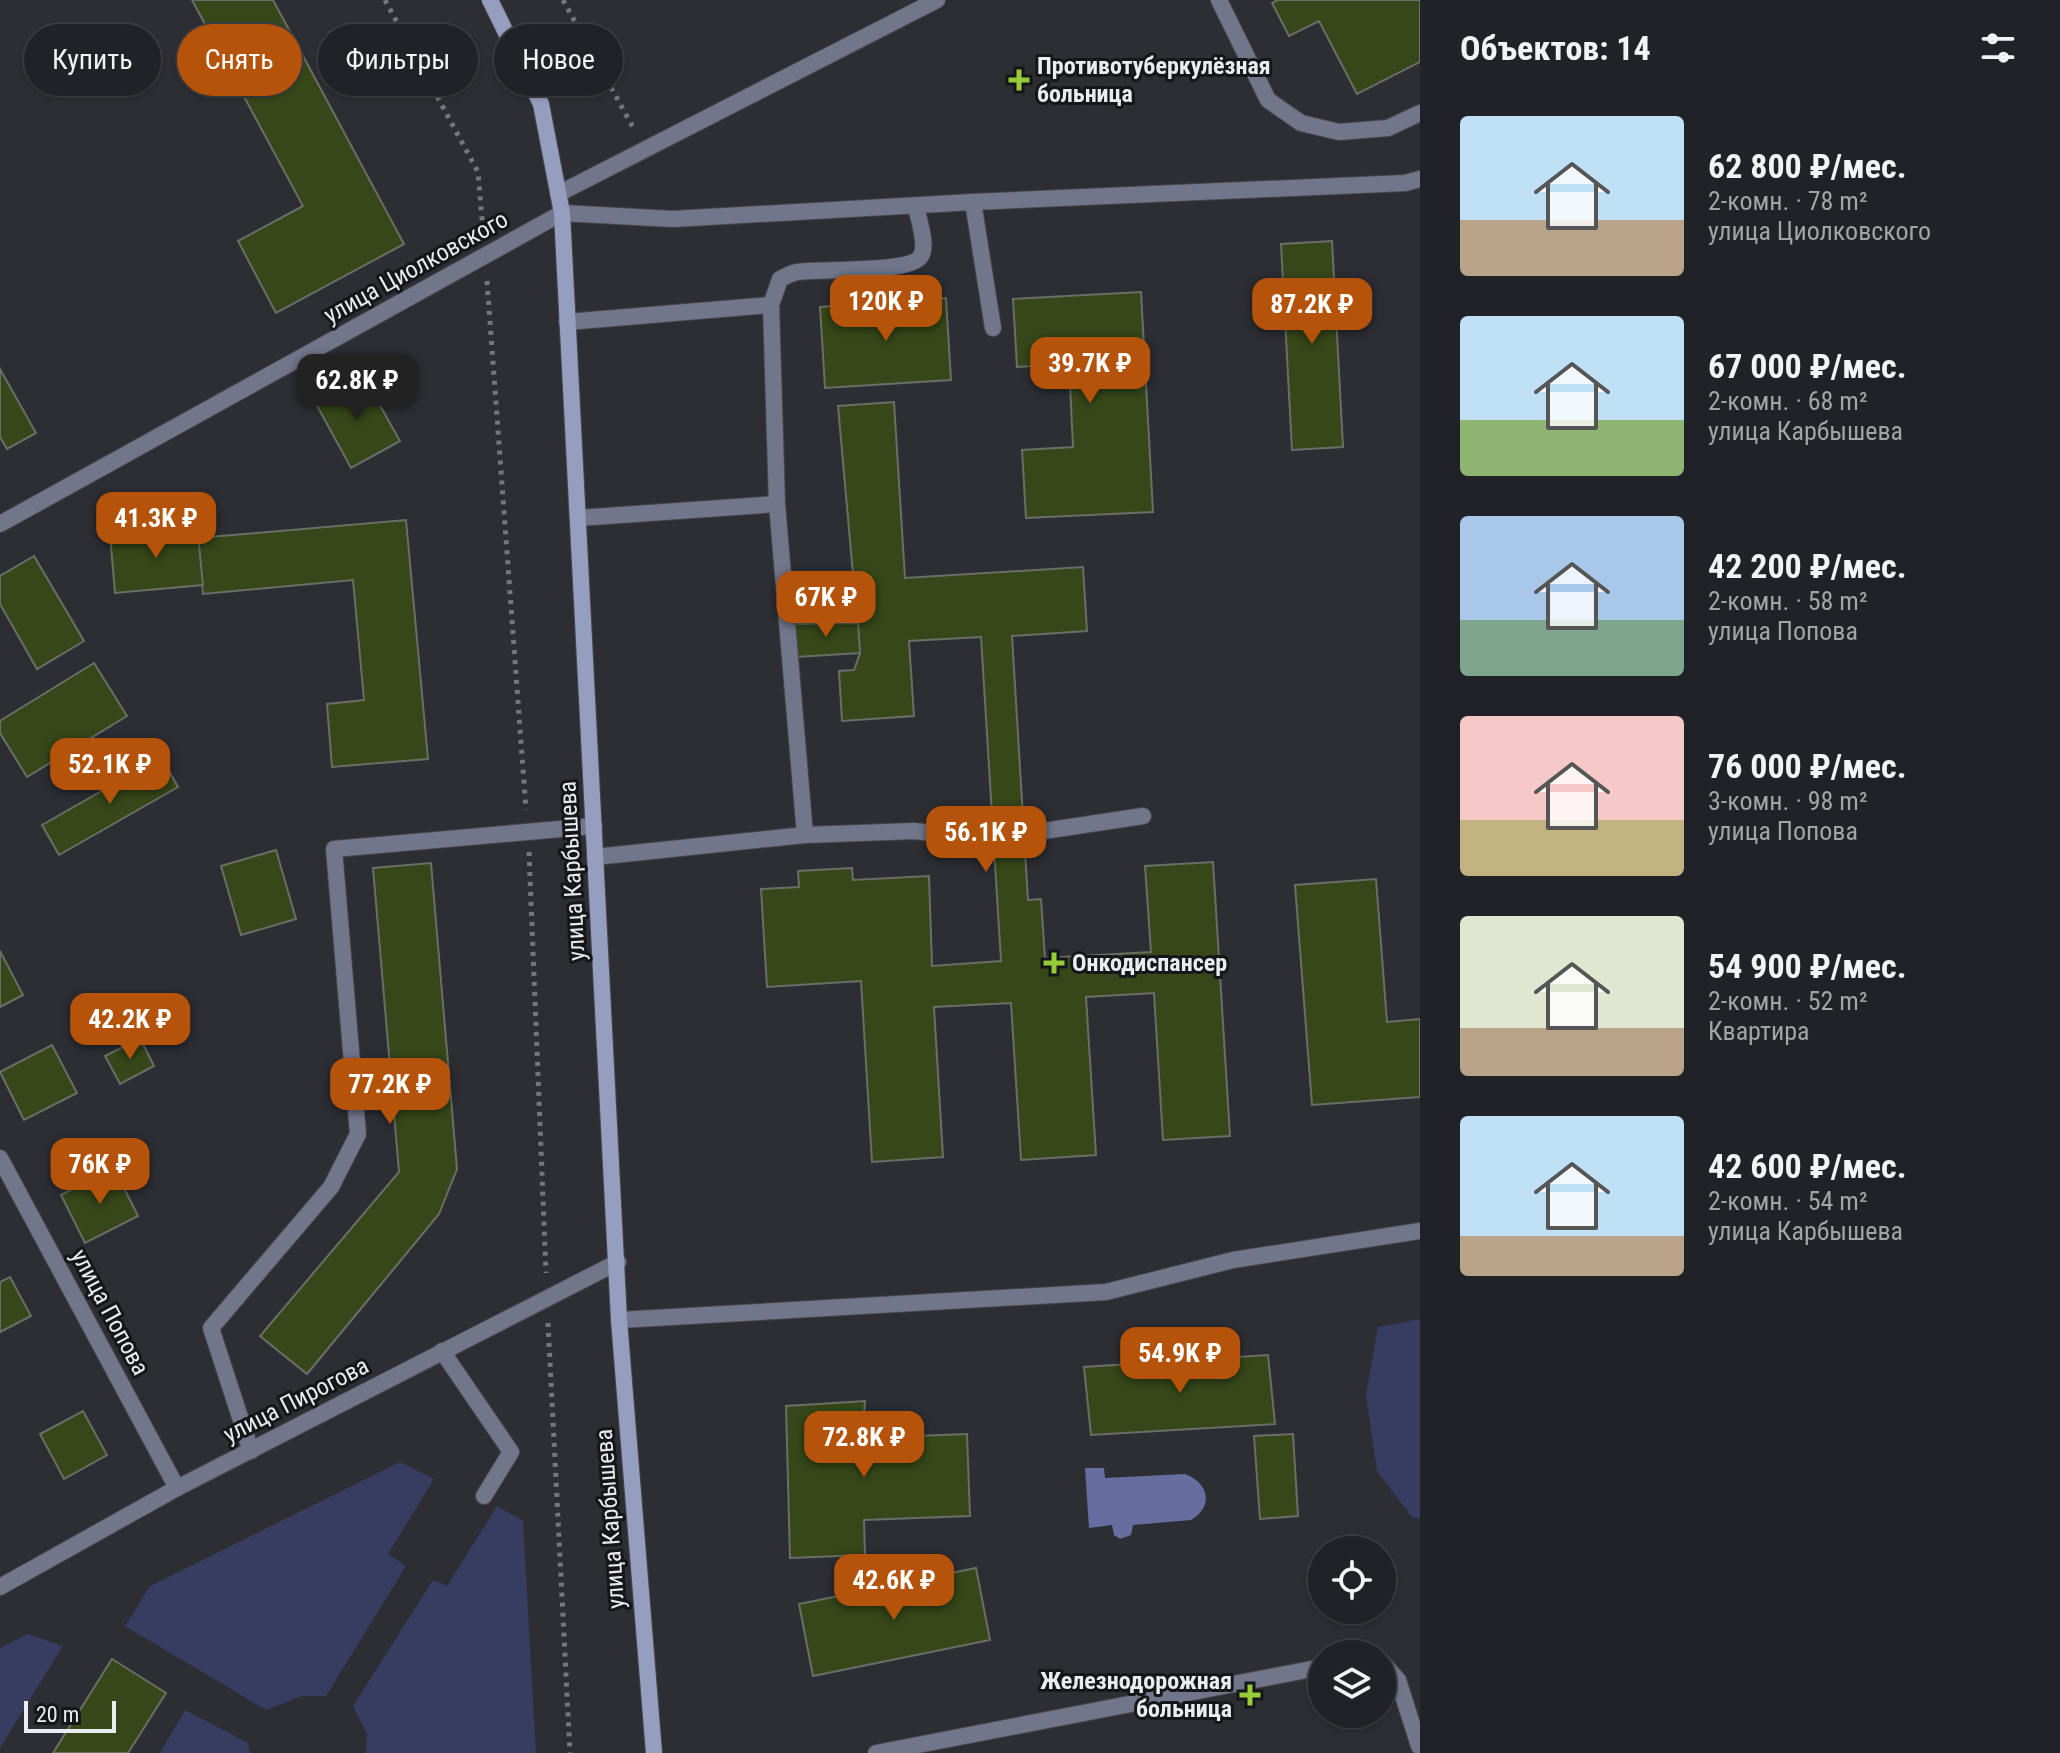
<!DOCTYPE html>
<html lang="ru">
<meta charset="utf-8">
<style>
:root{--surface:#212227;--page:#292a2f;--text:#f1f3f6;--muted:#a2a4a7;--line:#3e3f44;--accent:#b45309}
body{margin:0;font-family:"Roboto Condensed",sans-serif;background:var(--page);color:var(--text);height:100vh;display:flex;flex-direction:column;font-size:30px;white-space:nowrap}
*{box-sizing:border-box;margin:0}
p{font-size:26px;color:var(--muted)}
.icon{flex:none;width:44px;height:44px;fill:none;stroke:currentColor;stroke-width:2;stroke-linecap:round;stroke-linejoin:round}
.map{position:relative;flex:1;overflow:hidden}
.side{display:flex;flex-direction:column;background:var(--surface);width:640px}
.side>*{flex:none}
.banner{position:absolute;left:24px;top:24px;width:760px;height:72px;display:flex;gap:16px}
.buttons{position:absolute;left:1308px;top:1536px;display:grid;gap:16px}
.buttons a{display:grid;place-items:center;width:88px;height:88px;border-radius:50%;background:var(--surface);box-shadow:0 2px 6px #0004,0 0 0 2px var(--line);font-size:40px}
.scale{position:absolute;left:24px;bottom:20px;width:92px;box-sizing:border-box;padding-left:8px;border:4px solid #ebecf1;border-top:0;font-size:22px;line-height:28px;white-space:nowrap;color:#ebecf1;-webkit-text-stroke:6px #151619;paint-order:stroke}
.price{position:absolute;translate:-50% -68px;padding:0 18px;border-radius:16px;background:var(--accent);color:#fff;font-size:26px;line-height:52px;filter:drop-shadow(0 2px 4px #0008)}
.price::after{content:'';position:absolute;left:50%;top:48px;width:24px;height:18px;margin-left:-12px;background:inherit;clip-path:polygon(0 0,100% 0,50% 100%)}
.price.active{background:#222;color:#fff}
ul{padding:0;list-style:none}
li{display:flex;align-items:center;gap:24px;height:200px;padding:0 40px}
li span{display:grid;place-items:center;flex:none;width:224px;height:160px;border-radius:8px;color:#555}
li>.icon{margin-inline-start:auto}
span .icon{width:96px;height:96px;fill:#fffc;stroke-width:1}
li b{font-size:34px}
h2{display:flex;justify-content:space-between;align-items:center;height:96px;padding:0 40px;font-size:34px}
.pill{padding:0 28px;border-radius:36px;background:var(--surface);box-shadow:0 2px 6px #0004,0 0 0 2px var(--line);font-size:28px;line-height:72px}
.pill.active{background:var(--accent);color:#fff}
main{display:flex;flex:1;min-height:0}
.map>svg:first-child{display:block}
</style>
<main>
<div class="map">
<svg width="1420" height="1753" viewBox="0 0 1420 1753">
<rect width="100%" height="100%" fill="#2c2e34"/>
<g fill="#373d61">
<path d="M1420,1319v200l-8,-2 -35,-46 -11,-76 12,-68z"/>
<path d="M400,1462l34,17 -46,75 18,12 -80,130h-24l-36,14 -141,-84 25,-40z"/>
<path d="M497,1506l26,15 13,232h-170l1,-19 -14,-28 80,-126 14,6z"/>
<path d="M28,1634l35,12 -63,102v-100z"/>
<path d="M185,1710l63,33 2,10h-90z"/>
</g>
<path fill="#656e9e" d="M1085,1468h19l1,10 80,-4c24,9 29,32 6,46l-58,5 -2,10 -11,4 -6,-4 -2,-10 -23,3z"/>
<g fill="#364819" stroke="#6b6e67" stroke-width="2">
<path d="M192,0h81l131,244 -128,69 -38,-72 65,-35z"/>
<path d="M1278,0h142v62l-63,32 -38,-73 -30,15 -17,-33z"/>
<path d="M1332,241l11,206 -51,3 -11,-206z"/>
<path d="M1141,292l12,220 -127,6 -4,-68 51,-3 -4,-83 -52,3 -4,-68z"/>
<path d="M946,298l5,82 -126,8 -5,-81z"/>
<path d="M0,369l36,64 -29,16 -7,-12z"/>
<path d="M363,375l37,66 -49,27 -36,-66z"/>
<path d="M894,402l11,176 178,-11 4,64 -75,5 16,264 13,-1 4,59 106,-6 -6,-86 68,-4 17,274 -67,4 -9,-147 -68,4 10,158 -75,5 -10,-157 -77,4 9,150 -71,5 -11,-181 -94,6 -6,-98 38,-2 -1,-16 54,-3 1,12 76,-4 3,90 69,-5 -20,-324 -72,4 5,75 -72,5 -3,-50 15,-1 6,-17 -22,-247z"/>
<path d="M406,520l22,239 -96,8 -5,-63 37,-4 -11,-120 -150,14 -5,-56z"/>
<path d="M197,526l6,59 -88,8 -5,-59z"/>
<path d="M34,556l50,85 -47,28 -37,-65v-28z"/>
<path d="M858,623l2,30 -64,4 -2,-33z"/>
<path d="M94,663l33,53 -100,61 -27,-44v-12z"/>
<path d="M161,757l17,30 -119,68 -17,-30z"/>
<path d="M276,850l20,69 -55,16 -20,-69z"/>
<path d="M431,863l26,306 -18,45 -132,160 -47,-38 139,-164 -26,-304z"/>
<path d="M1376,879l11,143 33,-3v78l-108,8 -17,-220z"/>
<path d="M0,951l23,44 -23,12z"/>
<path d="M140,1038l14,28 -34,18 -15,-28z"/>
<path d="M52,1045l25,48 -53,27 -24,-48z"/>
<path d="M114,1168l24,48 -53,27 -24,-48z"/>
<path d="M10,1277l21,39 -31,16v-50z"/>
<path d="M1268,1355l7,69 -184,11 -7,-68z"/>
<path d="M865,1401l-3,37 105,-4 3,82 -106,4 1,35 -75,3 -4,-152z"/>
<path d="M83,1411l24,44 -43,24 -24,-45z"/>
<path d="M1293,1434l5,82 -38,3 -6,-83z"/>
<path d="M976,1568l14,72 -177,36 -14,-72z"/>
<path d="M112,1659l54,34 -38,60h-75z"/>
</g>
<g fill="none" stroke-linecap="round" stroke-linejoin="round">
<g stroke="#47494e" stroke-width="18">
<g id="service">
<path d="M1219,0l49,100 33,23 38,9 49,-4 32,-15"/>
<path d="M558,194l379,-194"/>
<path d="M973,202l20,126"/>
<path d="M562,213l111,6 300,-17 432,-19 15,-4"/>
<path d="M771,305l9,-26c5,-2 11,-6 17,-7 22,-4 114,2 124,-16 7,-12 -3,-37 -5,-50"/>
<path d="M567,322l204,-17 6,199 28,331"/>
<path d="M578,518l199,-14"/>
<path d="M595,857l210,-22 109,-4 76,8 153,-23"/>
<path d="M619,1320l487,-28 127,-32 187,-29"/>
<path d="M442,1351l69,101 -27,44"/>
<path d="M251,1451l-40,-123 120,-141 27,-53 -24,-285 260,-23"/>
<path d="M1382,1662l16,18 21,66"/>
<path d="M876,1753l446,-86"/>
</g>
</g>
<g stroke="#47494e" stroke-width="18">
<g id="minor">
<path d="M0,1158l177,330"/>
<path d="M0,1587l177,-99 441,-226"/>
</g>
</g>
<g stroke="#47494e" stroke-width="18">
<path id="tertiary" d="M0,524l562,-311"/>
</g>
<g stroke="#47494e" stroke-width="18">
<path id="secondary" d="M490,0l51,104 21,109 57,1107 35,433"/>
</g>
<g stroke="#76777d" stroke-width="5" stroke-dasharray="4 6" stroke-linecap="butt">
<path d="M385,0l93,172 5,59"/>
<path d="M563,0l72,131"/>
<path d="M487,281l39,529"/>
<path d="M529,852l17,421"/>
<path d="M548,1323l22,430"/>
</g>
<use href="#service" stroke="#71768b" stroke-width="16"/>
<use href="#minor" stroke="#71768b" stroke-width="16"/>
<use href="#tertiary" stroke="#71768b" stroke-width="16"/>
<use href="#secondary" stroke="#969ec0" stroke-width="16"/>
</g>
<g fill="#97cc38" stroke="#151619" stroke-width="3">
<path d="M1015 68h8v8h8v8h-8v8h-8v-8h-8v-8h8z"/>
<path d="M1050 951h8v8h8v8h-8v8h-8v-8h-8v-8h8z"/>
<path d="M1246 1683h8v8h8v8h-8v8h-8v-8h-8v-8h8z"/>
</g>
<g text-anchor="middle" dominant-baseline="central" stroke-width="6" stroke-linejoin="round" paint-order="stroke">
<g font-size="24" font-weight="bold" fill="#ebecf1" stroke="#151619" text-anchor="start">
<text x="1037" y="66">Противотуберкулёзная<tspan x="1037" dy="28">больница</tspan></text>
<text x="1072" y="963">Онкодиспансер</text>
<text x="1232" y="1681" text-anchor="end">Железнодорожная<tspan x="1232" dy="28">больница</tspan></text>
</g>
<g font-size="24" fill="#ebecf1" stroke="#151619">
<text transform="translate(416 267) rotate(-29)">улица Циолковского</text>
<text transform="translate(572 871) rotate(-93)">улица Карбышева</text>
<text transform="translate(110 1312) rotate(62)">улица Попова</text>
<text transform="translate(296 1400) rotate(-27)">улица Пирогова</text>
<text transform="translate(610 1519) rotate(-94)">улица Карбышева</text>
</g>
</g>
</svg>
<div class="buttons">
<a><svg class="icon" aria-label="locate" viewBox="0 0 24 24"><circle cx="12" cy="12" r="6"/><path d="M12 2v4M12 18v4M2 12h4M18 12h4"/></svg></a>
<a><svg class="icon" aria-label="layers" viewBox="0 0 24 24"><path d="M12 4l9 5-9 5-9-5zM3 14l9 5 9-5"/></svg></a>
</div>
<div class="scale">20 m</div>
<b class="price" style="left:886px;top:343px">120K ₽</b>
<b class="price" style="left:1312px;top:346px">87.2K ₽</b>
<b class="price" style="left:1090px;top:405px">39.7K ₽</b>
<b class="price active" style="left:357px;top:422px">62.8K ₽</b>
<b class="price" style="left:156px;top:560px">41.3K ₽</b>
<b class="price" style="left:826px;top:639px">67K ₽</b>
<b class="price" style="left:110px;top:806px">52.1K ₽</b>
<b class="price" style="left:986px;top:874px">56.1K ₽</b>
<b class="price" style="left:130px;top:1061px">42.2K ₽</b>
<b class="price" style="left:390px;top:1126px">77.2K ₽</b>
<b class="price" style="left:100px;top:1206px">76K ₽</b>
<b class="price" style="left:1180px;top:1395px">54.9K ₽</b>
<b class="price" style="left:864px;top:1479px">72.8K ₽</b>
<b class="price" style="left:894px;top:1622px">42.6K ₽</b>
<div class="banner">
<a class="pill">Купить</a>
<a class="pill active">Снять</a>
<a class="pill">Фильтры</a>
<a class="pill">Новое</a>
</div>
</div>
<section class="side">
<h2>Объектов: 14<svg class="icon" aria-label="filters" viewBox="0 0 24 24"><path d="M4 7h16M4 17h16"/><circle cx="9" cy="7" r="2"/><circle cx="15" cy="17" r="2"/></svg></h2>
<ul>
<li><span style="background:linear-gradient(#bfe0f5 65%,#b9a48a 0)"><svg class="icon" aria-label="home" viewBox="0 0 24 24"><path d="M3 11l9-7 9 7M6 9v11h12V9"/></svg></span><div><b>62 800 ₽/мес.</b><p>2-комн. · 78 m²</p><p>улица Циолковского</p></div></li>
<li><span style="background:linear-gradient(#bfe0f5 65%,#8fb573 0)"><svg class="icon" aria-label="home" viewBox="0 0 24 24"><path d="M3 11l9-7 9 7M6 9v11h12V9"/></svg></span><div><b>67 000 ₽/мес.</b><p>2-комн. · 68 m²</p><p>улица Карбышева</p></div></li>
<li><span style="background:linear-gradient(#a9c7e8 65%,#7fa58c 0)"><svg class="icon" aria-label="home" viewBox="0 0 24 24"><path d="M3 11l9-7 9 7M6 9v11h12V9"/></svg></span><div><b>42 200 ₽/мес.</b><p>2-комн. · 58 m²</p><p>улица Попова</p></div></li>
<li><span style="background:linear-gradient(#f6c9c9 65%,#c2b280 0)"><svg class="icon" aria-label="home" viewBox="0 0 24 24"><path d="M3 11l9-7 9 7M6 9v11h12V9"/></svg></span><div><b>76 000 ₽/мес.</b><p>3-комн. · 98 m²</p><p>улица Попова</p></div></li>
<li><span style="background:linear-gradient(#dfe7d0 70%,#b9a48a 0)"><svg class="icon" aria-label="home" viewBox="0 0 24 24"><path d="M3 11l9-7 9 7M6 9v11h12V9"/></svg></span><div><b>54 900 ₽/мес.</b><p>2-комн. · 52 m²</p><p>Квартира</p></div></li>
<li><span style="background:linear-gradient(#bfe0f5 75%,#b9a48a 0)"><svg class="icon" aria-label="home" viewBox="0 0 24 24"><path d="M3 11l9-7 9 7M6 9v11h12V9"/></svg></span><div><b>42 600 ₽/мес.</b><p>2-комн. · 54 m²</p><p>улица Карбышева</p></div></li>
</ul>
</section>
</main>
